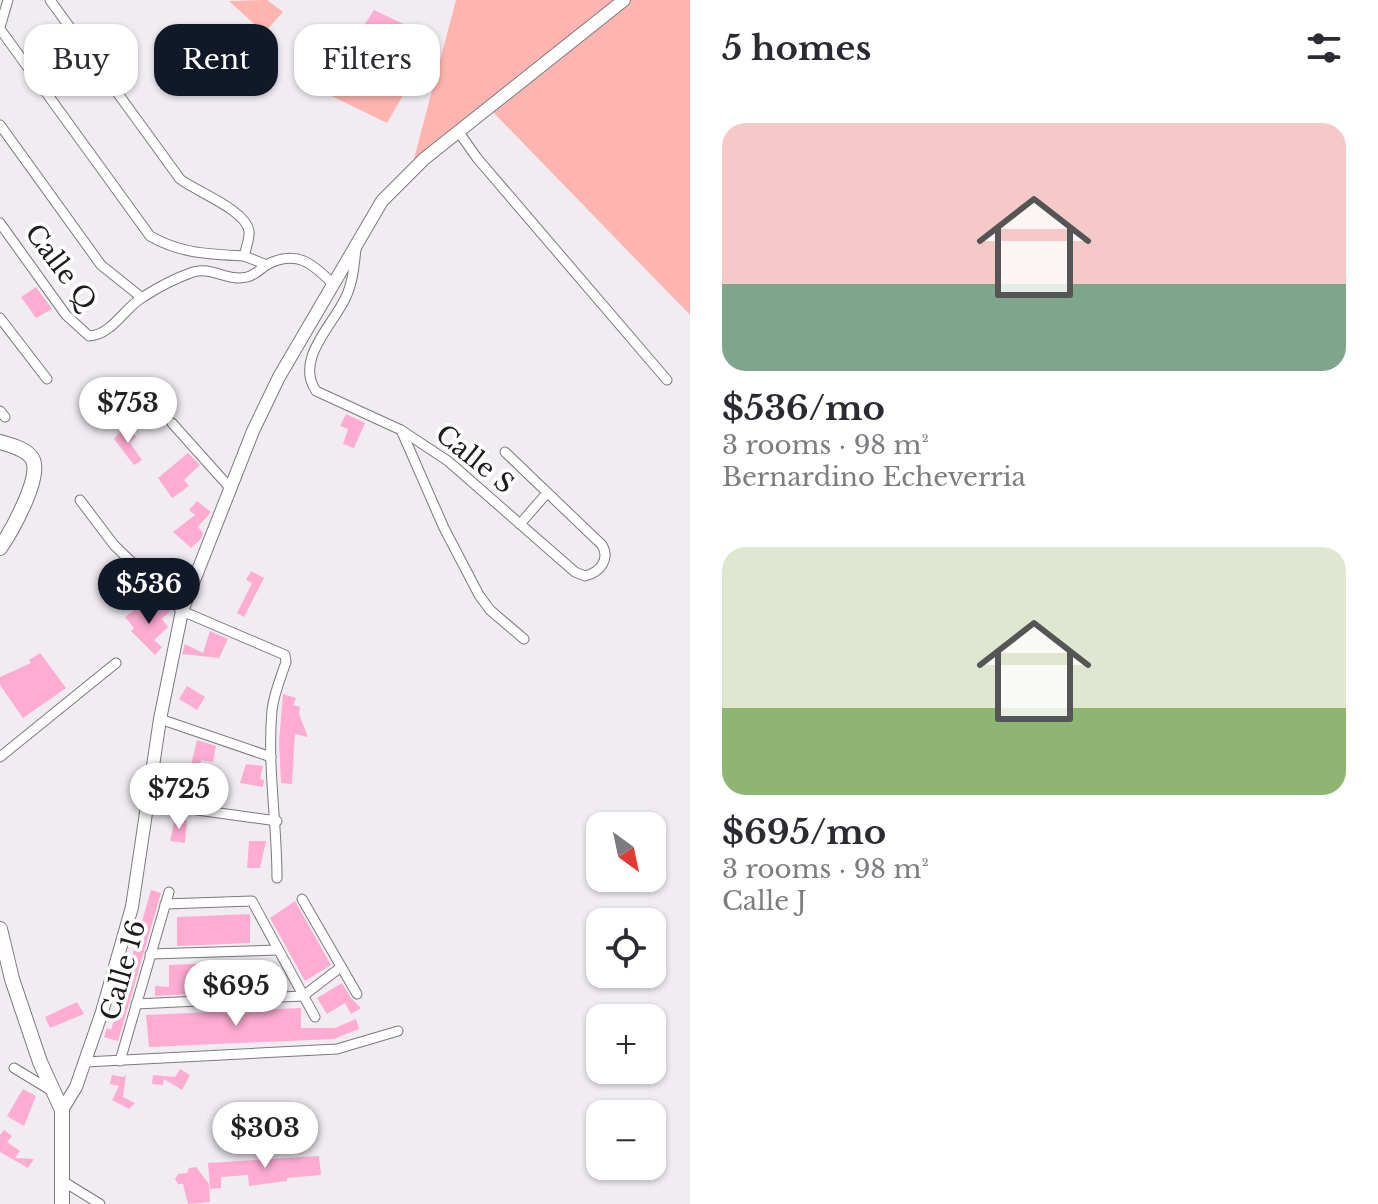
<!DOCTYPE html>
<meta charset="utf-8">
<style>
:root{--surface:#fff;--page:#f7f7f7;--text:#2b2b33;--muted:#7c7c81;--accent:#111827}
body{margin:0;font-family:"Libre Baskerville",serif;background:var(--page);color:var(--text);height:100vh;display:flex;flex-direction:column;font-size:30px;white-space:nowrap}
*{box-sizing:border-box;margin:0}
p{font-size:26px;color:var(--muted)}
.icon{flex:none;width:44px;height:44px;fill:none;stroke:currentColor;stroke-width:2;stroke-linecap:round;stroke-linejoin:round}
.map{position:relative;flex:1;overflow:hidden}
.drawer{display:flex;flex-direction:column;background:var(--surface);width:688px}
.drawer>*{flex:none}
.hud{position:absolute;left:24px;top:24px;width:546px;height:72px;display:flex;gap:16px}
.needle{width:52px;rotate:147deg}
.buttons{position:absolute;left:586px;top:812px;display:grid;gap:16px}
.buttons a{display:grid;place-items:center;width:80px;height:80px;border-radius:16px;background:var(--surface);box-shadow:0 2px 6px #0004;font-size:40px}
.price{position:absolute;translate:-50% -68px;padding:0 18px;border-radius:28px;background:#fff;color:#222;font-size:26px;line-height:52px;filter:drop-shadow(0 2px 4px #0008)}
.price::after{content:'';position:absolute;left:50%;top:48px;width:24px;height:18px;margin-left:-12px;background:inherit;clip-path:polygon(0 0,100% 0,50% 100%)}
.price.selected{background:var(--accent);color:#fff}
ul{padding:0;list-style:none}
li{display:grid;align-content:center;gap:16px;height:424px;padding:0 32px}
li span{display:grid;place-items:center;height:248px;border-radius:24px;color:#555}
li>.icon{margin-inline-start:auto}
span .icon{width:144px;height:144px;fill:#fffc;stroke-width:1}
li b{font-size:34px}
h2{display:flex;justify-content:space-between;align-items:center;height:96px;padding:0 32px;font-size:34px}
.chip{padding:0 28px;border-radius:24px;background:var(--surface);box-shadow:0 2px 6px #0004;font-size:28px;line-height:72px}
.chip.selected{background:var(--accent);color:#fff}
main{display:flex;flex:1;min-height:0}
.map>svg:first-child{display:block}
</style>
<main>
<div class="map">
<svg width="690" height="1204" viewBox="0 0 690 1204">
<rect width="100%" height="100%" fill="#f0ecf2"/>
<g fill="#feb5b0">
<path d="M267,0l16,12 -19,21 -35,-32z"/>
<path d="M456,0h234v315l-201,-207 -78,62z"/>
<path d="M333,58l72,34 -18,31 -74,-36z"/>
</g>
<g fill="#feacd2">
<path d="M374,10l65,31 -34,51 -64,-31z"/>
<path d="M36,287l16,22 -16,9 -15,-21z"/>
<path d="M346,414l19,9 -11,25 -11,-4 5,-15 -8,-3z"/>
<path d="M124,427l12,9 -6,7 12,17 -8,5 -20,-26z"/>
<path d="M188,453l12,12 -16,15 5,6 -17,12 -14,-20z"/>
<path d="M197,501l14,11 -13,15 5,6 -2,6 -10,9 -18,-16 22,-17 -6,-5z"/>
<path d="M251,571l13,7 -20,39 -7,-4 15,-30 -6,-3z"/>
<path d="M160,602l10,9 -8,8 6,8 -14,13 8,7 -7,8 -24,-24 3,-3 -9,-11 13,-10 8,9z"/>
<path d="M210,631l18,8 -9,19 -37,-4 3,-10 18,9z"/>
<path d="M40,653l26,35 -43,30 -23,-33v-8l31,-14 -2,-3z"/>
<path d="M187,686l18,11 -8,13 -18,-11z"/>
<path d="M283,694l13,4 -3,7 7,2 -1,7 9,23 -13,-3 -3,50 -11,-1 -2,-41z"/>
<path d="M197,740l19,6 -3,16 -12,-2 -3,12 -8,-3z"/>
<path d="M246,764l17,2 -3,13 4,1 -1,7 -23,-4z"/>
<path d="M175,818l12,2 -2,23 -15,-2z"/>
<path d="M249,841h17l-6,27h-13z"/>
<path d="M151,890l10,3 -43,148 -14,-4 3,-9 4,2z"/>
<path d="M295,901l36,64 -26,16 -35,-63z"/>
<path d="M250,914v29l-73,3v-29z"/>
<path d="M268,961l1,20 15,-1v9l-129,7v-10l14,1v-22z"/>
<path d="M342,983l9,15 10,10 -10,6 -6,-11 -18,11 -10,-16z"/>
<path d="M77,1002l7,12 -34,14 -5,-11z"/>
<path d="M301,1008v20h34l21,-9 3,10 -25,10 -185,8 -3,-32z"/>
<path d="M180,1069l10,6 -8,15 -18,-11 -1,6 -11,-1 1,-9 22,2z"/>
<path d="M126,1074l-3,23 12,6 -6,6 -17,-9 7,-14 -9,-2 2,-9 12,2z"/>
<path d="M23,1089l13,7 -12,30 -17,-10z"/>
<path d="M4,1130l8,6 -5,6 13,9 -5,7 19,1 -6,9 -28,-16v-17z"/>
<path d="M319,1156l2,19 -34,3v3l-38,5 -1,-11 -27,2v11l-11,1 -2,-26z"/>
<path d="M196,1167l13,17 1,18 -22,2 -5,-20h-5l-3,-5 3,-5 9,-1 2,-5z"/>
</g>
<g fill="none" stroke-linecap="round" stroke-linejoin="round">
<g stroke="#7c787e" stroke-width="11">
<g id="minor">
<path d="M50,0l130,179c17,13 66,31 69,52 1,7 -3,17 -5,25l23,9"/>
<path d="M0,27l8,-27"/>
<path d="M0,29l150,207c31,18 60,18 94,20"/>
<path d="M0,125l101,140 40,32"/>
<path d="M458,131l19,27 190,222"/>
<path d="M0,223l66,92 23,21c23,-1 35,-28 54,-39 14,-9 33,-19 50,-25 18,-6 35,10 54,5 9,-2 14,-9 21,-13 29,-14 44,-1 64,19"/>
<path d="M356,249c-2,17 -3,34 -11,50 -14,28 -50,61 -29,92l85,39 47,31 127,111 10,4c16,-4 25,-17 17,-31l-97,-93"/>
<path d="M0,318l47,61"/>
<path d="M0,411l5,6"/>
<path d="M172,423l59,66"/>
<path d="M401,430l43,98 35,67 11,15 34,29"/>
<path d="M80,500l34,45 68,66 103,44 1,7c-5,15 -12,31 -14,48 -5,55 5,112 5,168"/>
<path d="M520,524l27,-31"/>
<path d="M160,719l111,38"/>
<path d="M0,757l116,-94"/>
<path d="M147,803l130,18"/>
<path d="M302,899l55,95"/>
<path d="M165,904l87,-3 63,116"/>
<path d="M150,954l128,-4"/>
<path d="M136,1004l167,-8 38,-29"/>
<path d="M120,1061l49,-169"/>
<path d="M85,1062l252,-13 61,-18"/>
<path d="M14,1068l38,23"/>
<path d="M61,1180l39,24"/>
</g>
</g>
<g stroke="#7c787e" stroke-width="14">
<path id="tertiary" d="M62,1110l14,-23 26,-75 30,-105 28,-188 22,-108 71,-180 26,-54 103,-176 42,-42 200,-159"/>
</g>
<g stroke="#7c787e" stroke-width="16">
<g id="secondary">
<path d="M0,442c10,3 28,7 33,18 8,19 -22,72 -33,88"/>
<path d="M0,929l12,50 28,83 22,48v94"/>
</g>
</g>
<use href="#minor" stroke="#fff" stroke-width="9"/>
<use href="#tertiary" stroke="#fff" stroke-width="12"/>
<use href="#secondary" stroke="#fff" stroke-width="14"/>
</g>
<g text-anchor="middle" dominant-baseline="central" stroke-width="7" stroke-linejoin="round" paint-order="stroke">
<g font-size="26" fill="#1e1c1f" stroke="#fff">
<text transform="translate(61 267) rotate(53)">Calle Q</text>
<text transform="translate(475 459) rotate(39)">Calle S</text>
<text transform="translate(123 970) rotate(-74)">Calle 16</text>
</g>
</g>
</svg>
<div class="buttons">
<a><svg class="needle" viewBox="-14 -14 28 28"><path d="M0-13l5 13h-10z" fill="#e53935"/><path d="M0 13l5-13h-10z" fill="#7c7c81"/></svg></a>
<a><svg class="icon" aria-label="locate" viewBox="0 0 24 24"><circle cx="12" cy="12" r="6"/><path d="M12 2v4M12 18v4M2 12h4M18 12h4"/></svg></a>
<a>+</a>
<a>−</a>
</div>
<b class="price" style="left:128px;top:445px">$753</b>
<b class="price selected" style="left:149px;top:626px">$536</b>
<b class="price" style="left:179px;top:831px">$725</b>
<b class="price" style="left:236px;top:1028px">$695</b>
<b class="price" style="left:265px;top:1170px">$303</b>
<div class="hud">
<a class="chip">Buy</a>
<a class="chip selected">Rent</a>
<a class="chip">Filters</a>
</div>
</div>
<section class="drawer">
<h2>5 homes<svg class="icon" aria-label="filters" viewBox="0 0 24 24"><path d="M4 7h16M4 17h16"/><circle cx="9" cy="7" r="2"/><circle cx="15" cy="17" r="2"/></svg></h2>
<ul>
<li><span style="background:linear-gradient(#f6c9c9 65%,#7fa58c 0)"><svg class="icon" aria-label="home" viewBox="0 0 24 24"><path d="M3 11l9-7 9 7M6 9v11h12V9"/></svg></span><div><b>$536/mo</b><p>3 rooms · 98 m²</p><p>Bernardino Echeverria</p></div></li>
<li><span style="background:linear-gradient(#dfe7d0 65%,#8fb573 0)"><svg class="icon" aria-label="home" viewBox="0 0 24 24"><path d="M3 11l9-7 9 7M6 9v11h12V9"/></svg></span><div><b>$695/mo</b><p>3 rooms · 98 m²</p><p>Calle J</p></div></li>
</ul>
</section>
</main>
